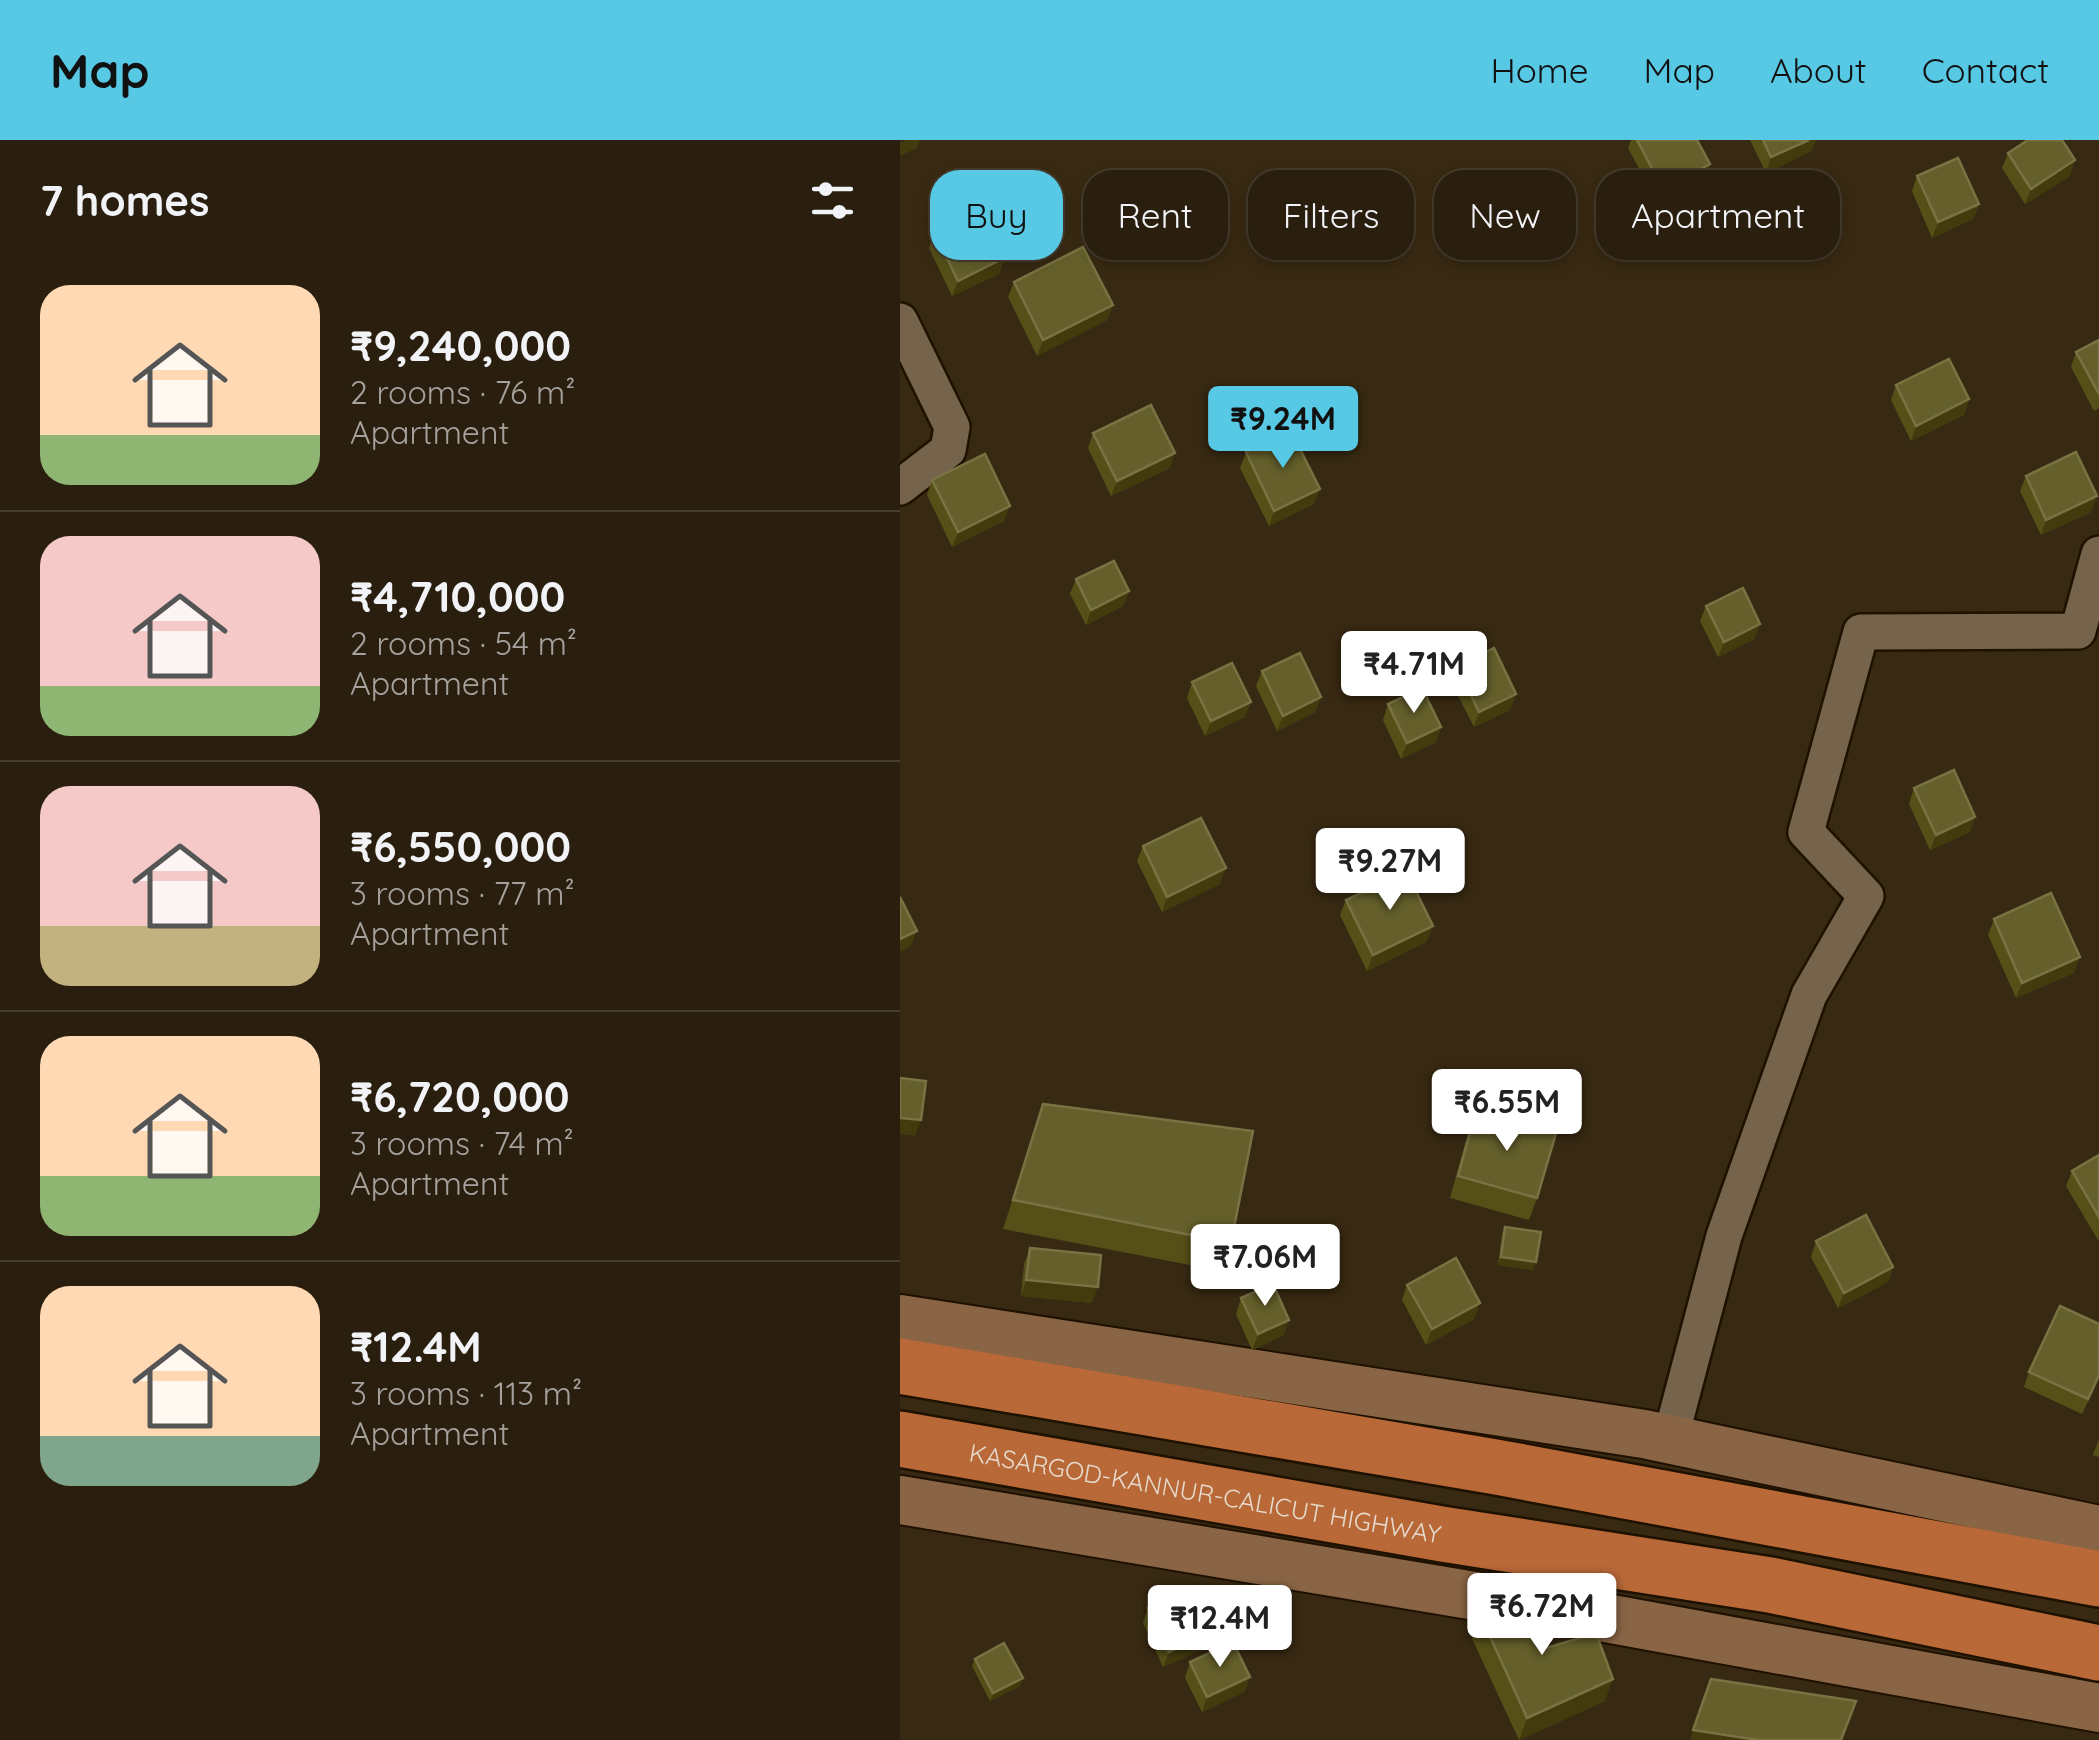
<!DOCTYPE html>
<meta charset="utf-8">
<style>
:root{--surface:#2a1f0e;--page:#362c1c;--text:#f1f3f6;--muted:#a5a29e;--line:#463d2e;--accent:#58c9e4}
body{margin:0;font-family:Quicksand,sans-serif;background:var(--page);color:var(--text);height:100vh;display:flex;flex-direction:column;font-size:38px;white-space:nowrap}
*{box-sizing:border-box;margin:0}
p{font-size:32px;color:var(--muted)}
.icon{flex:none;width:55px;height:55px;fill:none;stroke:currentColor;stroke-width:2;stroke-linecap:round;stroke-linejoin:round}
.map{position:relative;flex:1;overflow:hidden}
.sheet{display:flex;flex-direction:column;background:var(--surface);width:900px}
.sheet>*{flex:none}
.hud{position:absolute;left:30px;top:30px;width:950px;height:90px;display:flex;gap:20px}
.price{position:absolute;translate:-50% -85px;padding:0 22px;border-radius:10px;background:#fff;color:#222;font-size:32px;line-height:65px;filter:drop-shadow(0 2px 5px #0008)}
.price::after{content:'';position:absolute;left:50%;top:60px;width:30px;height:22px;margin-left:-15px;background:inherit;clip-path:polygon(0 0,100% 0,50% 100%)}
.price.active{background:var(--accent);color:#111}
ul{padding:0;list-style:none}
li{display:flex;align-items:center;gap:30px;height:250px;padding:0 40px}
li+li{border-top:2px solid var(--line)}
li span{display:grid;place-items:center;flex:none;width:280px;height:200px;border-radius:30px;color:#555}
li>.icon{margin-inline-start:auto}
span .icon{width:120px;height:120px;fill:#fffc;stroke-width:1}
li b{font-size:42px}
h2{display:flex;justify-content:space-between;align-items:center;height:120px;padding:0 40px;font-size:42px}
.chip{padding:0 35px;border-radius:30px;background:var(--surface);box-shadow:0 5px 15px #0003,0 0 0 2px var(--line);font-size:35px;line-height:90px}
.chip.active{background:var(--accent);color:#111}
header{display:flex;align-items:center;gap:60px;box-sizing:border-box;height:140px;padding:0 50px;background:var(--accent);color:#111}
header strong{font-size:48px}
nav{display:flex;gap:55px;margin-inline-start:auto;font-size:35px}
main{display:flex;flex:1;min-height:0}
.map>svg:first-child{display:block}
</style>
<header>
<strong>Map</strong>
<nav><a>Home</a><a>Map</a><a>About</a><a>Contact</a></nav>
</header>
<main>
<section class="sheet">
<h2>7 homes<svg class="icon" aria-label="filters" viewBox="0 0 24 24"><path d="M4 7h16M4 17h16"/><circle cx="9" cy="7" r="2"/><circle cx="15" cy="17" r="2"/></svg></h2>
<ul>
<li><span style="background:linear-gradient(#ffd9b3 75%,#8fb573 0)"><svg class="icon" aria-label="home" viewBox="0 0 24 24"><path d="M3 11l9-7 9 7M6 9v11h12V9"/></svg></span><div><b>₹9,240,000</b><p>2 rooms · 76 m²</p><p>Apartment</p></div></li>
<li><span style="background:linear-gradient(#f6c9c9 75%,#8fb573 0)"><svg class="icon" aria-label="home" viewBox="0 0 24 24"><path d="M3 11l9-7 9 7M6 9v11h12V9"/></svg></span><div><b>₹4,710,000</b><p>2 rooms · 54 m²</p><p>Apartment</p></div></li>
<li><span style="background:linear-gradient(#f6c9c9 70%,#c2b280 0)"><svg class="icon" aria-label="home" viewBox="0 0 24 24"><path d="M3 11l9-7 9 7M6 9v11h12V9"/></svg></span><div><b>₹6,550,000</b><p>3 rooms · 77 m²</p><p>Apartment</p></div></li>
<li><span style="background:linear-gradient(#ffd9b3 70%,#8fb573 0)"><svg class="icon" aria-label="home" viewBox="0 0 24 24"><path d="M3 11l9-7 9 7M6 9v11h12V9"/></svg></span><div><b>₹6,720,000</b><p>3 rooms · 74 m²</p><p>Apartment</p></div></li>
<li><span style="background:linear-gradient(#ffd9b3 75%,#7fa58c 0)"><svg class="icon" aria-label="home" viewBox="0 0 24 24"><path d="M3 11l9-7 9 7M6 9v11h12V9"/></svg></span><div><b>₹12.4M</b><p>3 rooms · 113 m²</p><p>Apartment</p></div></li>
</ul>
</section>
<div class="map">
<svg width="1199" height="1600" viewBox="0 0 1199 1600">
<rect width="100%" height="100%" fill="#382912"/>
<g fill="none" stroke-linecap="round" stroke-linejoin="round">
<g stroke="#1f1100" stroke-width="40">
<g id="street">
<path d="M0,181l52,106 -4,23 -48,37"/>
<path d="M770,1300l54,-204 85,-241 57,-99 -60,-64 55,-200 217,-1 21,-77"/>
</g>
</g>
<g stroke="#1f1100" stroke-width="52">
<g id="secondary">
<path d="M0,1179l744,115 455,96"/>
<path d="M0,1360l695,116 504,92"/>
</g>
</g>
<g stroke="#1f1100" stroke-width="60">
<g id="highway">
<path d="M0,1226l596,101 603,112"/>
<path id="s1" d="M0,1299l542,95 328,51 329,68"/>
</g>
</g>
<use href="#street" stroke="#75644b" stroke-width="35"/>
<use href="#secondary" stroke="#896545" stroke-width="48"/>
<use href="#highway" stroke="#b96838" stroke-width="55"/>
</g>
<g fill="#565018">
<path d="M731,0h66l13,24 -5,15 -47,25 -30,-56z"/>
<path d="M850,0h66l-5,11 -45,22z"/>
<path d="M1108,13l62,23 -45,28 -23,-36z"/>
<path d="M1017,36l62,28 -6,15 -41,19 -20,-47z"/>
<path d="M629,55l42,22 -28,16 -17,-30z"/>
<path d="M35,93l69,25 -5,16 -47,22 -23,-48z"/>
<path d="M114,142l99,23 -6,15 -70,36 -29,-59z"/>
<path d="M1199,200v68l-5,3 -23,-44 5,-15z"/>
<path d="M996,245l73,14 -5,16 -53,26 -20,-41z"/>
<path d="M193,293l77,35 -59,28 -23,-48z"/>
<path d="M346,312l68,52 -45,22 -29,-58z"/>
<path d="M1126,336l65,36 -50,23 -21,-44z"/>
<path d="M32,340l72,41 -52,26 -25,-52z"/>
<path d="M176,439l53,12 -6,15 -37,19 -16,-31z"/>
<path d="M806,466l54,18 -6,15 -36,18 -18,-36z"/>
<path d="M557,526l59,28 -6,16 -36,17 -23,-45z"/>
<path d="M362,531l59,26 -6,15 -38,19 -21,-45z"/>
<path d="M292,542l53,35 -40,19 -18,-38z"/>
<path d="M488,564l53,23 -5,15 -35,17 -18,-39z"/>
<path d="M1014,648l56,44 -40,18 -21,-46z"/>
<path d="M243,706l77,38 -58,28 -25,-51z"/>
<path d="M446,760l81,41 -60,30 -27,-56z"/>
<path d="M1094,779l80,54 -58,25 -28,-63z"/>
<path d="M143,964l188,139 -10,28 -218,-42z"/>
<path d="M576,971l61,87 -8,22 -79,-22 18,-65z"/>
<path d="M1199,1015v84l-1,1 -32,-54 6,-15z"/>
<path d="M605,1087l28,43 -35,-5 4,-31z"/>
<path d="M916,1101l77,26 -5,15 -50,26 -27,-51z"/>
<path d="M130,1108l62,55 -71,-7 3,-32z"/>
<path d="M507,1145l67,34 -48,26 -24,-45z"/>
<path d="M341,1158l43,37 -32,15 -16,-36z"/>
<path d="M1199,1184v54l-17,36 -58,-27 5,-15z"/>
<path d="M1199,1299v18l-6,-2z"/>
<path d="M248,1468l59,26 -6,16 -38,17 -20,-44z"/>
<path d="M578,1470l65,39 62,52 -86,39 -50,-108z"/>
<path d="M75,1519l45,27 -30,15 -18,-35z"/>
<path d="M290,1522l60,15 -6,15 -42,20 -17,-34z"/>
</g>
<g fill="#433a0d">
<path d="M7,0h13l-3,8 -17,8v-13z"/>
<path d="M909,0h7l-5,11 -45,22 5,-16z"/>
<path d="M1175,20l-5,16 -45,28 6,-15z"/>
<path d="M810,24l-5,15 -47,25 5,-15z"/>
<path d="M1079,64l-6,15 -41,19 6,-16z"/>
<path d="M673,70l-2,7 -28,16 3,-8z"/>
<path d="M104,118l-5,16 -47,22 6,-15z"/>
<path d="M213,165l-6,15 -70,36 6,-16z"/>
<path d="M1069,259l-5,16 -53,26 5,-15z"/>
<path d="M275,313l-5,15 -59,28 6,-15z"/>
<path d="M420,349l-6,15 -45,22 5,-15z"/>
<path d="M1197,356l-6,16 -50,23 5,-15z"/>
<path d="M110,366l-6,15 -52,26 6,-15z"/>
<path d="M229,451l-6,15 -37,19 5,-15z"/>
<path d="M860,484l-6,15 -36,18 6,-15z"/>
<path d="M616,554l-6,16 -36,17 5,-15z"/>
<path d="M421,557l-6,15 -38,19 6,-15z"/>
<path d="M351,562l-6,15 -40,19 6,-15z"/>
<path d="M541,587l-5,15 -35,17 6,-16z"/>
<path d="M1075,677l-5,15 -40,18 6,-15z"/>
<path d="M326,728l-6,16 -58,28 5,-15z"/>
<path d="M533,786l-6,15 -60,30 6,-16z"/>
<path d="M17,791l-6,15 -11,6v-13z"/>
<path d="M1180,817l-6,16 -58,25 6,-15z"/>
<path d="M0,978l21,2 -6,16 -15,-2z"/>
<path d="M601,1117l35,5 -3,8 -35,-5z"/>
<path d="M993,1127l-5,15 -50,26 6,-15z"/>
<path d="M126,1140l72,7 -6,16 -71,-7z"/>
<path d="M580,1163l-6,16 -48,26 6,-16z"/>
<path d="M389,1180l-5,15 -32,15 6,-16z"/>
<path d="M307,1494l-6,16 -38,17 6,-15z"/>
<path d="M350,1537l-6,15 -42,20 5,-15z"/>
<path d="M123,1538l-3,8 -30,15 3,-8z"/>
<path d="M713,1539l-8,22 -86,39 8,-22z"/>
<path d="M793,1590l65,10h-68z"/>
</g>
<g fill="#655f2b" stroke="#797344" stroke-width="2.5">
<path d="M737,0h60l13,24 -47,25z"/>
<path d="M863,0h46l-38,17z"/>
<path d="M1128,0h34l13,20 -44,29 -23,-36z"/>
<path d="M1058,18l21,46 -41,18 -21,-46z"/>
<path d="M657,40l16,30 -27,15 -17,-30z"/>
<path d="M81,70l23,48 -46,23 -23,-48z"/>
<path d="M183,107l30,58 -70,35 -29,-58z"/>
<path d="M1199,200v54l-23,-42z"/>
<path d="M1049,219l20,40 -53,27 -20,-41z"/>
<path d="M251,265l24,48 -58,28 -24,-48z"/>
<path d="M391,291l29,58 -46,22 -28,-59z"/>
<path d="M1176,312l21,44 -51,24 -20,-44z"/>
<path d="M85,314l25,52 -52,26 -26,-52z"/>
<path d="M214,421l15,30 -38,19 -15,-31z"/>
<path d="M843,448l17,36 -36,18 -18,-36z"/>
<path d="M594,508l22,46 -37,18 -22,-46z"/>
<path d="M400,513l21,44 -38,19 -21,-45z"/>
<path d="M332,523l19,39 -40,19 -19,-39z"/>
<path d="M522,548l19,39 -34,16 -19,-39z"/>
<path d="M1054,630l21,47 -39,18 -22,-47z"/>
<path d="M301,678l25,50 -59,29 -24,-51z"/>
<path d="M506,731l27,55 -60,29 -27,-55z"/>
<path d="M1151,753l29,64 -58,26 -28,-64z"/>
<path d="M0,757l17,34 -17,8z"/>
<path d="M0,938l26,3 -5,39 -21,-2z"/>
<path d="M143,964l210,27 -22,112 -218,-43z"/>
<path d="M576,971l80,22 -19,65 -79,-22z"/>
<path d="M1199,1015v62l-27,-46z"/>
<path d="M966,1075l27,52 -49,26 -28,-52z"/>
<path d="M605,1087l36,5 -5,30 -35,-5z"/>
<path d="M130,1108l71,7 -3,32 -72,-7z"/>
<path d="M556,1118l24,45 -48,26 -25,-44z"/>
<path d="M373,1144l16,36 -31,14 -17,-36z"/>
<path d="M1160,1166l39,18v51l-11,24 -59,-27z"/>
<path d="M286,1450l21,44 -38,18 -21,-44z"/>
<path d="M619,1450l24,59 53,-16 17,46 -86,39 -49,-108z"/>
<path d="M333,1502l17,35 -43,20 -17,-35z"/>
<path d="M104,1503l19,35 -30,15 -18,-34z"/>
<path d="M811,1539l145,22 -15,39h-83l-65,-10z"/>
</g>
<g text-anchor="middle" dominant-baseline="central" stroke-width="8" stroke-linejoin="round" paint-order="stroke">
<g font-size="25" fill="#e5dbcd" stroke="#382912">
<text stroke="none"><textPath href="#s1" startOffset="310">KASARGOD-KANNUR-CALICUT HIGHWAY</textPath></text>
</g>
</g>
</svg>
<b class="price active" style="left:383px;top:331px">₹9.24M</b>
<b class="price" style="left:514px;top:576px">₹4.71M</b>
<b class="price" style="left:490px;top:773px">₹9.27M</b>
<b class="price" style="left:607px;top:1014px">₹6.55M</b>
<b class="price" style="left:365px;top:1169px">₹7.06M</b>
<b class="price" style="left:642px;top:1518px">₹6.72M</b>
<b class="price" style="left:320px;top:1530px">₹12.4M</b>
<div class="hud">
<a class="chip active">Buy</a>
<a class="chip">Rent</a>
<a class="chip">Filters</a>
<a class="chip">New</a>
<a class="chip">Apartment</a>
</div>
</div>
</main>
